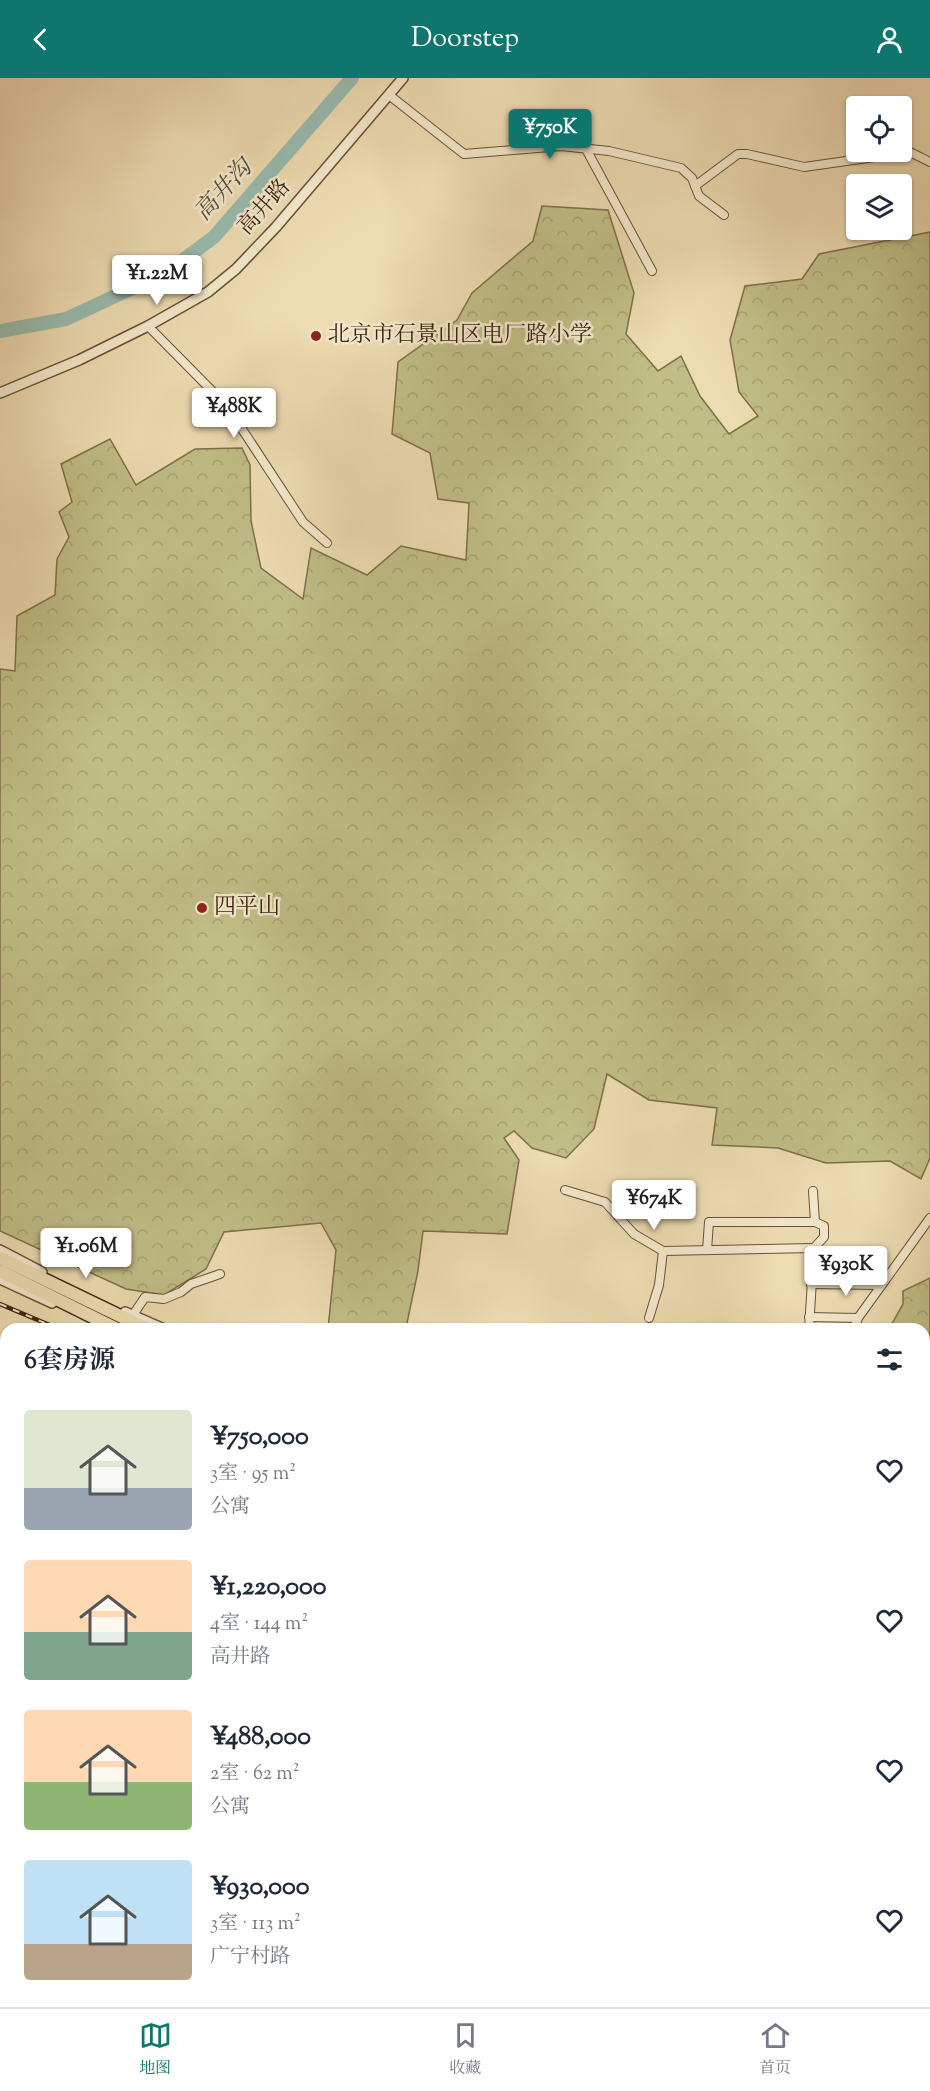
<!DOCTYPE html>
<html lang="zh">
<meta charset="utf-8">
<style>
:root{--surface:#fff;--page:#f6f6f7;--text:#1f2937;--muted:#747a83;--line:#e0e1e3;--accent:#0f766e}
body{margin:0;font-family:"Sorts Mill Goudy","Noto Serif SC",serif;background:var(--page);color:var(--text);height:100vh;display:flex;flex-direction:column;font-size:22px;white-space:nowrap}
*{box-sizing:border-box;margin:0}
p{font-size:20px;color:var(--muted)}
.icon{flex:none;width:33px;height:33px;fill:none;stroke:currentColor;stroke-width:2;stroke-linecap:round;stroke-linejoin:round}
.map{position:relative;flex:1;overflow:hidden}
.drawer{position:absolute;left:0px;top:1245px;width:930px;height:684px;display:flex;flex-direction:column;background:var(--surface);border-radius:18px 18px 0 0;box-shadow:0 2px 4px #0004}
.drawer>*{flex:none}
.buttons{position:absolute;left:846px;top:18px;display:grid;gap:12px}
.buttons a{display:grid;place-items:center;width:66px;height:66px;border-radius:6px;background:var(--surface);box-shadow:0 2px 4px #0004;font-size:30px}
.price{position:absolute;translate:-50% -51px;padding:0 14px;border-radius:6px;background:#fff;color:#222;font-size:20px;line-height:39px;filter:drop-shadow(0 2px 3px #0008)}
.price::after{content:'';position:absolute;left:50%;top:36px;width:18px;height:14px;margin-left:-9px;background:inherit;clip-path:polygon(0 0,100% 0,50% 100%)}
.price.on{background:var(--accent);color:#fff}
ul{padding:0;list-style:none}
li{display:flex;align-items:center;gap:18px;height:150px;padding:0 24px}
li span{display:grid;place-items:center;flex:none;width:168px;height:120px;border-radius:6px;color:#555}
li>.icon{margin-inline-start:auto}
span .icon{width:72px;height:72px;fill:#fffc;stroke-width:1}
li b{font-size:26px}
h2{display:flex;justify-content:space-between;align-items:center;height:72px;padding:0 24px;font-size:26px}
header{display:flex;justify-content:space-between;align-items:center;height:78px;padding:0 24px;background:var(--accent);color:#fff;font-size:27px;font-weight:600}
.tabs{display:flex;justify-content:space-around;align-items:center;height:84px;border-top:2px solid var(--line);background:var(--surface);font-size:16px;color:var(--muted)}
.tabs a{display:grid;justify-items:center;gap:3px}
.tabs .on{color:var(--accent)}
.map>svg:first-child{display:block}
</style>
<header><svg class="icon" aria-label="back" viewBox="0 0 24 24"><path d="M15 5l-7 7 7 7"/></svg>Doorstep<svg class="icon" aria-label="person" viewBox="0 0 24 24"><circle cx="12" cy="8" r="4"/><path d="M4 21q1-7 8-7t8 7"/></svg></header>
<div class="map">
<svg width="930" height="1929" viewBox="0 0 930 1929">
<defs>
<pattern id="forest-crowns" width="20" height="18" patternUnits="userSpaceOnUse" patternTransform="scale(1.5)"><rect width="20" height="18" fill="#c0bd86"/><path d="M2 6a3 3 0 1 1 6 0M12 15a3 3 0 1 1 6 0" fill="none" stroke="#a6a272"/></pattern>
<pattern id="park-tufts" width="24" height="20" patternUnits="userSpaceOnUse" patternTransform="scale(1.5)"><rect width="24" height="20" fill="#c0bd86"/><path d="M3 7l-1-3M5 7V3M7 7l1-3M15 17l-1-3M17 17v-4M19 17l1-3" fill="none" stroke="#a6a272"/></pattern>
</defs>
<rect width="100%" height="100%" fill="#eddbb1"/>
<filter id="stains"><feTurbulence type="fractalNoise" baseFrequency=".00333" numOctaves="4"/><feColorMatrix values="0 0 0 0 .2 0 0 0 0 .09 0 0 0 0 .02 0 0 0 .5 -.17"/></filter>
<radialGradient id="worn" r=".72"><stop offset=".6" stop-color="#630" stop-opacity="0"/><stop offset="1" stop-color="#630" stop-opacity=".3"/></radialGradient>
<g fill="url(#forest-crowns)" stroke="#7e6f49" stroke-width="1.5">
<path d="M542,128l66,4 26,83 -8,41 32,37 23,-15 19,40 29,38 29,-18 -19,-24 -9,-52 15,-54 57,-7 17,-25 111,-22v926l-9,21 -31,-18 -64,2 -48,-15 -66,-3 5,-37 -68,-8 -42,-26 -13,55 -28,29 -34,-10 -18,-17 -10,7 15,22 -12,74 -84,-3 -5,40 -11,52 -12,6h-67l8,-79 -15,-27 -97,9 -18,37 -42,26 -38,-6 -126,-58v-562l15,2 2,-55 38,-21 2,-36 12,-22 -10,-25 13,-10 -11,-38 49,-25 26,46 59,-36 47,-1 8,17 1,56 10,47 42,31 8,-51 56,27 34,-29 65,14 3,-57 -31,-4 -8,-46 -38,-19 6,-72 59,-42 15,-27 61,-52z"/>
<path d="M930,1200v188l-6,-2v-90l3,-8 -3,-1v-36h-35l14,-25v-13z"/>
</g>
<path fill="url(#park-tufts)" stroke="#7e6f49" stroke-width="1.5" d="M0,1439l6,9v475h520l7,6h-533z"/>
<path fill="#99bbaf" stroke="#747d6e" stroke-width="1.5" d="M161,1923h127l4,6h-25l-30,-5 -2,5h-64v-4z"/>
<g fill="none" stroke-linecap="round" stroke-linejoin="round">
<path stroke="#99bbaf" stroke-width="14" d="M0,253l66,-12 101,-47 47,-35 138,-159"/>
<g stroke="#695035" stroke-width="10">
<g id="minor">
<path d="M389,17l75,59 97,-8 48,5 72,17 11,10 7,18 25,19"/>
<path d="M586,71l66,122"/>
<path d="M695,108l43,-32h9l57,13 106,-15 20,10"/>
<path d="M148,248l79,80 76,116 24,21"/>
<path d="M565,1112l40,12 29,32 29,17 -4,34 -10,33"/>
<path d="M707,1172l2,-28h106"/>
<path d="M663,1173l151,-3"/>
<path d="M811,1206l70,1"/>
<path d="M133,1237l12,-18 19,2 17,-7 10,-8 29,-10"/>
<path d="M809,1239l49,1"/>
<path d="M809,1251l5,-81 10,-11v-11l-9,-4 -2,-31"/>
<path d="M854,1251l4,-11 72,-100"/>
<path d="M924,1567l6,4"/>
<path d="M924,1604l6,-4"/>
<path d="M924,1820l6,-8"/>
<path d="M848,1929l4,-6"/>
</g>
</g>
<g stroke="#695035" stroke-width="12">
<g id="tertiary">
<path d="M0,315l79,-33 69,-34 60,-34 28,-23 40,-42 127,-149"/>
<path d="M0,1172l42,22"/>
<path d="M0,1201l52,24"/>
<path d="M125,1234l39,17"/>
<path d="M0,1472l6,8"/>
<path d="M924,1675l6,3"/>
<path d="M924,1707l6,3"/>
<path d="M502,1923l6,6"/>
</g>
</g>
<g stroke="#3d210c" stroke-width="15">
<g id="trunk">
<path d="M0,1180l147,71"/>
<path d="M0,1193l117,58"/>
<path d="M924,1684l6,3"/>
<path d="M924,1698l6,3"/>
</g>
</g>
<use href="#minor" stroke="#f3e8cc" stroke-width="8"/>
<use href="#tertiary" stroke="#f3e8cc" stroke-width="9"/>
<use href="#trunk" stroke="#eddbb1" stroke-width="12"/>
<g stroke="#3d210c" stroke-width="4.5">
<g id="rail">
<path d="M0,1226l59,25"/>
<path d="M0,1425l6,9"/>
<path d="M924,1727l6,3"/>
</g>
</g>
<use href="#rail" stroke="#f3e8cc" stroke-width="2" stroke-dasharray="7" stroke-linecap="butt"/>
</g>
<g fill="#8f2418" stroke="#f3e8cc" stroke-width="2">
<circle cx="316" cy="258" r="6"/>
<circle cx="202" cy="830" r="6"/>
</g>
<g text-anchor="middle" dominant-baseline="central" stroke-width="5" stroke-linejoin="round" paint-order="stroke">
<g font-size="22" fill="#3d210c" stroke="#f3e8cc">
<text transform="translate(265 130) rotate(-48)">高井路</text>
</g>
<g font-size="22" fill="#3d210c" stroke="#f3e8cc" text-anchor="start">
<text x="328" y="258">北京市石景山区电厂路小学</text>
<text x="214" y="830">四平山</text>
</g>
<g font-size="24" font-style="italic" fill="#594f3d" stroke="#f3e8cc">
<text transform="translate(224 113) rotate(-48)">高井沟</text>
</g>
</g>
<rect width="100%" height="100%" filter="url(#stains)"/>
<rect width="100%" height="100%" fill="url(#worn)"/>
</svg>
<div class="buttons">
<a><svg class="icon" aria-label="locate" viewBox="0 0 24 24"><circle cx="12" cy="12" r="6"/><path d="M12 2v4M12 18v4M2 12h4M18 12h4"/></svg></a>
<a><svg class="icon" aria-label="layers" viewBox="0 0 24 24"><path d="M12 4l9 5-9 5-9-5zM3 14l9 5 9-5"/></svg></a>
</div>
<b class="price on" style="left:550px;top:82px">¥750K</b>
<b class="price" style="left:157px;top:228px">¥1.22M</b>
<b class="price" style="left:234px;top:361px">¥488K</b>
<b class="price" style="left:654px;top:1153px">¥674K</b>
<b class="price" style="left:86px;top:1201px">¥1.06M</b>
<b class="price" style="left:846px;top:1219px">¥930K</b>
<section class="drawer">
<h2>6套房源<svg class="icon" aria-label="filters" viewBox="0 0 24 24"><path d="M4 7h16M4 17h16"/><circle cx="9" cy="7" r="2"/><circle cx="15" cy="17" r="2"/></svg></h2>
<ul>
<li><span style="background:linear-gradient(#dfe7d0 65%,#9aa5b1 0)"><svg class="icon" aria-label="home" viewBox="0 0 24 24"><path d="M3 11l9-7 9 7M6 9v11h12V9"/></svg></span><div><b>¥750,000</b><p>3室 · 95 m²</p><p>公寓</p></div><svg class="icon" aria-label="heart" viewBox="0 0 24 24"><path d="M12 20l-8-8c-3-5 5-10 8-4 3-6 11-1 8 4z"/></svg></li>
<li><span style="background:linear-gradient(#ffd9b3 60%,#7fa58c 0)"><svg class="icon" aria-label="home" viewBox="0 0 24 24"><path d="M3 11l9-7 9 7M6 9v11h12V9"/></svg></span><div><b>¥1,220,000</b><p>4室 · 144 m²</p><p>高井路</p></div><svg class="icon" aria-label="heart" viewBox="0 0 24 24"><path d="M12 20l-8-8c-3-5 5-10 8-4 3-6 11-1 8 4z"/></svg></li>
<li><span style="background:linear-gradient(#ffd9b3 60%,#8fb573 0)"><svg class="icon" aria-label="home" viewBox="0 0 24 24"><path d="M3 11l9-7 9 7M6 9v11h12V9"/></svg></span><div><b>¥488,000</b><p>2室 · 62 m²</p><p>公寓</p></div><svg class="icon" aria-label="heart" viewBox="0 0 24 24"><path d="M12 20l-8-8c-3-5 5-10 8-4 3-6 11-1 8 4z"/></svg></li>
<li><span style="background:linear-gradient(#bfe0f5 70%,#b9a48a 0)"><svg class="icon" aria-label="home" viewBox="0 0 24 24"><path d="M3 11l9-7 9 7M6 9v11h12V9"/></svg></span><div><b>¥930,000</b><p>3室 · 113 m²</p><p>广宁村路</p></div><svg class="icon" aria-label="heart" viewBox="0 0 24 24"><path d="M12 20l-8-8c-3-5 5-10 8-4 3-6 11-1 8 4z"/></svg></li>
</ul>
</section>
</div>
<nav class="tabs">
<a class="on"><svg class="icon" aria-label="map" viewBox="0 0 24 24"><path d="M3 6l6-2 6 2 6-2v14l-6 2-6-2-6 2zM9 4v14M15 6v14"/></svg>地图</a>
<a><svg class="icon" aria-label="saved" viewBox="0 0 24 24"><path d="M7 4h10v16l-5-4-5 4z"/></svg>收藏</a>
<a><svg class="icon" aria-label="home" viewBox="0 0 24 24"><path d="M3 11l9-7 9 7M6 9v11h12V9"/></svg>首页</a>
</nav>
